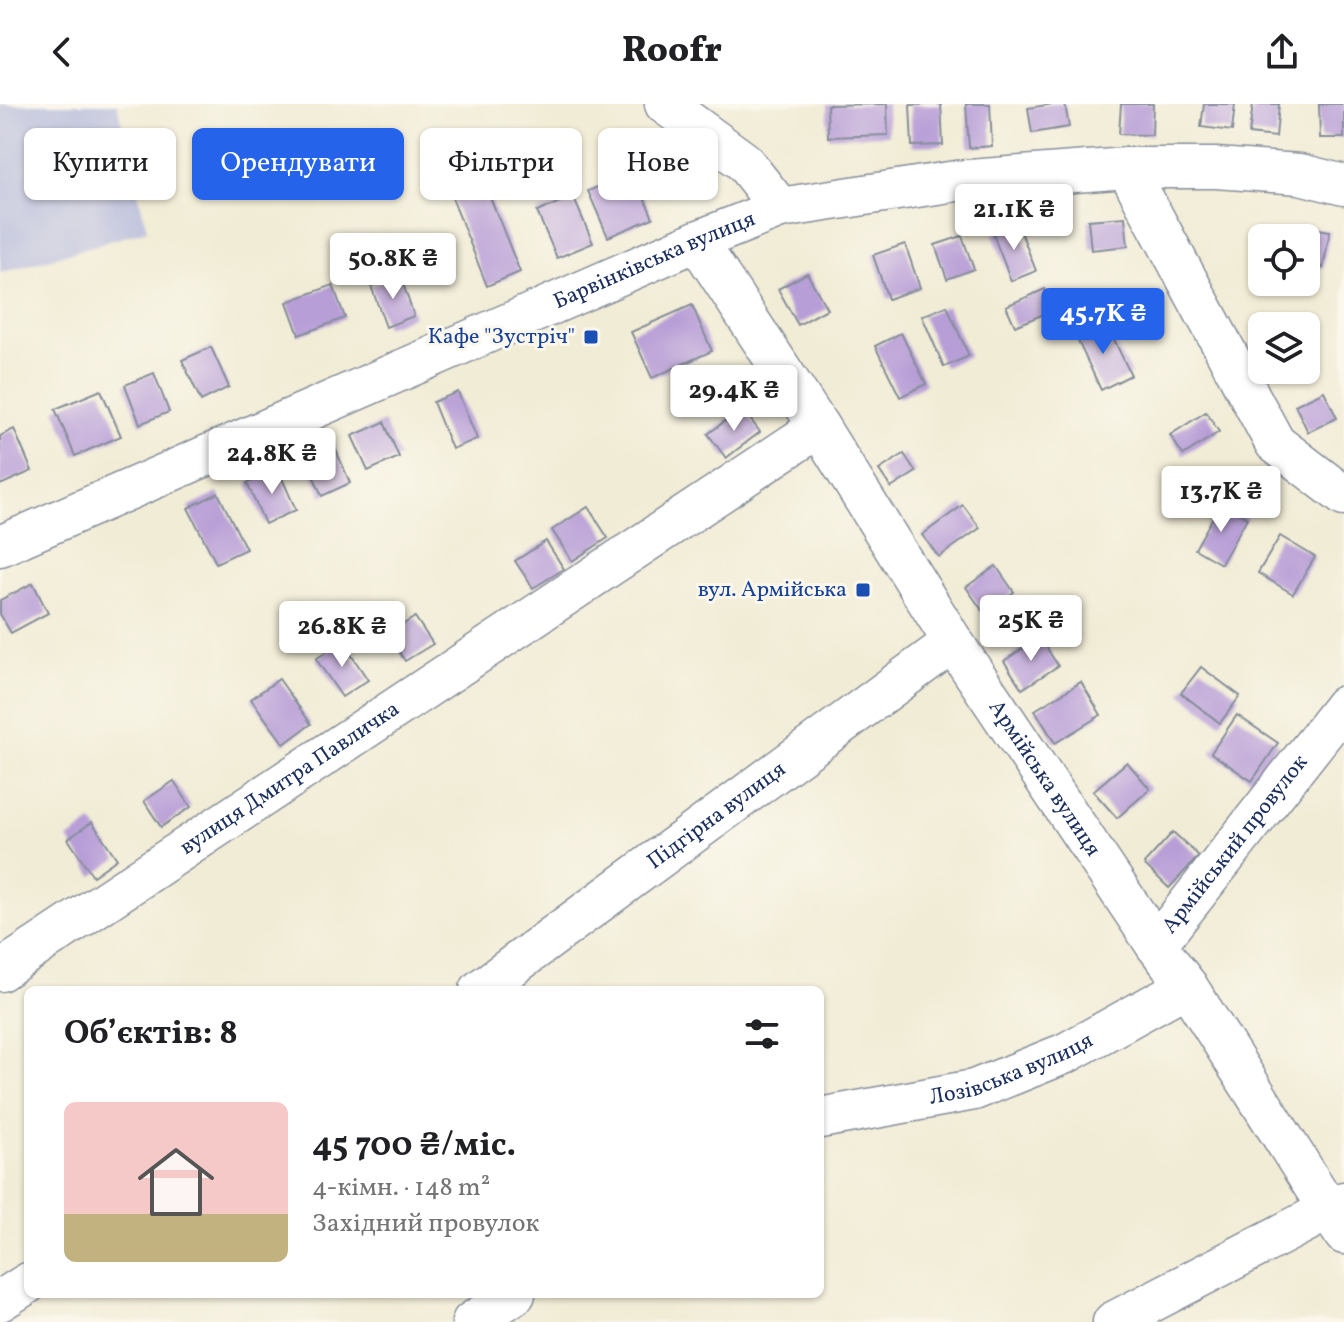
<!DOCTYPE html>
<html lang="uk">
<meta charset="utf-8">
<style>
:root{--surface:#fff;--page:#f6f6f6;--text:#202124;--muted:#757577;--line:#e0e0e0;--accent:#2563eb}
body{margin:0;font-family:Vollkorn,serif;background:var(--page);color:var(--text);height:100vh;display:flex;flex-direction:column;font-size:30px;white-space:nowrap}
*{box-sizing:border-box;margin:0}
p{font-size:26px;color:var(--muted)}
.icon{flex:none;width:44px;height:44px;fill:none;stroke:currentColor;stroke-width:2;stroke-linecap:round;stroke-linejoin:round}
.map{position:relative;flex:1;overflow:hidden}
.drawer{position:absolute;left:24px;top:882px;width:800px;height:312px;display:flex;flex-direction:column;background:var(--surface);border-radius:12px;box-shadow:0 2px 6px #0004}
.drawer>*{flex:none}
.hud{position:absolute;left:24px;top:24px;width:800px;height:72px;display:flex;gap:16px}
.controls{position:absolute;left:1248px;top:120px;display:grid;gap:16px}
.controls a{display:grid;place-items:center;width:72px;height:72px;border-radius:12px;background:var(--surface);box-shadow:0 2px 6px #0004;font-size:40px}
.price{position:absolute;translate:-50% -68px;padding:0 18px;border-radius:8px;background:#fff;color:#222;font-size:26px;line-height:52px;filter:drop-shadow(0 2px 4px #0008)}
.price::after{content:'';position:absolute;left:50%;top:48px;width:24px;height:18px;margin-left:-12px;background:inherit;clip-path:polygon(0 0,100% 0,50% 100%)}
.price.selected{background:var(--accent);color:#fff}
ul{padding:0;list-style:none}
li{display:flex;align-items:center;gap:24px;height:200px;padding:0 40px}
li+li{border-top:2px solid var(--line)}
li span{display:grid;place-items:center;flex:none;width:224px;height:160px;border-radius:12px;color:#555}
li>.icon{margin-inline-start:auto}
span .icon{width:96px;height:96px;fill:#fffc;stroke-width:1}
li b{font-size:34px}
h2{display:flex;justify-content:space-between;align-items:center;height:96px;padding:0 40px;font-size:34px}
.tag{padding:0 28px;border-radius:12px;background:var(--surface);box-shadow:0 2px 6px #0004;font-size:28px;line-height:72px}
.tag.selected{background:var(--accent);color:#fff}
header{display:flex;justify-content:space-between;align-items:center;height:104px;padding:0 40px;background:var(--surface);font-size:36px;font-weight:800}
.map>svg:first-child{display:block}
</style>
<header><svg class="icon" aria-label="back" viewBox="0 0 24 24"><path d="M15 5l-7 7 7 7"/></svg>Roofr<svg class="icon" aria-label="share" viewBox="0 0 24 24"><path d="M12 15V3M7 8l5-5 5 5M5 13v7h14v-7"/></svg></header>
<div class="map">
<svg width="1344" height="1218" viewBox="0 0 1344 1218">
<rect width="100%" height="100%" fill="#fbf7ec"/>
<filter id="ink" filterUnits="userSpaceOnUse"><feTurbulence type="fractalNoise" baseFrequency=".0125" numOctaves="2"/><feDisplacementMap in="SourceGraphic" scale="16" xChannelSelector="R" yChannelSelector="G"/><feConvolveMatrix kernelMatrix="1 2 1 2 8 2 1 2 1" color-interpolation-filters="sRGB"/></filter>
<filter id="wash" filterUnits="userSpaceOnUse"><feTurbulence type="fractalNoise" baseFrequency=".006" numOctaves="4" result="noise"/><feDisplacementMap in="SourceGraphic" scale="32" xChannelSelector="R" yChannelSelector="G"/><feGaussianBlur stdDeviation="1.8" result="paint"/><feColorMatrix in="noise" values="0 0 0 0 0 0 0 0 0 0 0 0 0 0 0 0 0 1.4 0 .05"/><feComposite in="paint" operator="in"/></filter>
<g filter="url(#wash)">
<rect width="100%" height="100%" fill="#f1ecd5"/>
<path fill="#bfc2dd" d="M0,0h117l30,126 -147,43z"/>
<g id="blocks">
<g fill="#b89ed7">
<path d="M887,0l1,31 -60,2 -1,-32z"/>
<path d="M941,0l2,41 -31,1 -2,-41z"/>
<path d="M966,0h24l2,42 -23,2z"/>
<path d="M1053,0h12l4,23 -37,6 -4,-25z"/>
<path d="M1121,0h32l-1,31 -33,-1z"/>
<path d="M1204,0h31l-3,27 -31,-4z"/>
<path d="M1253,0h26l-3,33 -27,-3z"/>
<path d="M1319,0h25v34h-24z"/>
<path d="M633,68l20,46 -45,19 -20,-46z"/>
<path d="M484,78l36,90 -33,14 -36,-91z"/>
<path d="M573,92l20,47 -36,15 -20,-46z"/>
<path d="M1125,113l3,29 -37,4 -3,-30z"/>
<path d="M1018,120l18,47 -25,10 -18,-47z"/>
<path d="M1302,122l28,5 -7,37 -17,-3v-27h-7z"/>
<path d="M962,132l12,33 -27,10 -12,-34z"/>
<path d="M905,140l15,44 -32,11 -15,-44z"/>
<path d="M807,169l20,36 -29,16 -20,-36z"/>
<path d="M400,171l14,41 -28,11 -15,-41z"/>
<path d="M333,181l12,33 -46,17 -12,-33z"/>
<path d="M1045,185l9,21 -39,16 -9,-20z"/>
<path d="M692,201l20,46 -60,27 -21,-46z"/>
<path d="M947,202l22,50 -25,11 -22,-51z"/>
<path d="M1106,219l25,52 -30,15 -25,-53z"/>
<path d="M901,229l25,51 -26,13 -25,-51z"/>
<path d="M211,243l18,40 -28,14 -19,-41z"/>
<path d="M154,269l15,39 -29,12 -15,-39z"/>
<path d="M101,286l20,46 -46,20 -20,-47z"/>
<path d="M1324,287l13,27 -29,14 -13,-27z"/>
<path d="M458,288l19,47 -25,10 -19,-47z"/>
<path d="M742,304l18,24 -34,26 -18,-24z"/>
<path d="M1206,308l13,20 -36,23 -13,-20z"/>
<path d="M384,318l15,35 -31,14 -16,-35z"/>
<path d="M14,325l18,42 -32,14v-49z"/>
<path d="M333,339l17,40 -28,13 -18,-41z"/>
<path d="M904,350l12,18 -25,16 -12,-18z"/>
<path d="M278,365l18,41 -31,14 -18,-41z"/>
<path d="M218,389l28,56 -30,14 -28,-55z"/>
<path d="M1221,399l26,15 -26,46 -26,-15z"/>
<path d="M963,401l17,23 -41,29 -17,-22z"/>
<path d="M588,403l20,31 -36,23 -20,-31z"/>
<path d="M1280,432l35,21 -22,37 -35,-21z"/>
<path d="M546,437l18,28 -31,19 -18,-27z"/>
<path d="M996,462l18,26 -30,21 -18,-26z"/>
<path d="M33,479l15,30 -37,20 -11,-19v-14z"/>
<path d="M415,513l18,27 -28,17 -17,-27z"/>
<path d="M1040,533l18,29 -36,23 -18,-28z"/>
<path d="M342,537l26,39 -26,17 -26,-38z"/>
<path d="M1201,563l39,29 -20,27 -39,-30z"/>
<path d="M279,575l32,45 -27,20 -33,-45z"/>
<path d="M1081,578l20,33 -46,28 -20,-33z"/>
<path d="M1237,611l41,28 -26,38 -41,-28z"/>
<path d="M1127,658l23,27 -33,29 -24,-27z"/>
<path d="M174,677l17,26 -30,20 -17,-26z"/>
<path d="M92,718l25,37 -24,17 -25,-37z"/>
<path d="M1173,728l26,24 -30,32 -25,-24z"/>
</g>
</g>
</g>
<g filter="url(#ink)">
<use href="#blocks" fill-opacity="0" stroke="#868e9a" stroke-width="2"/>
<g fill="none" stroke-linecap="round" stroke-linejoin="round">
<g stroke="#868e9a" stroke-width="43">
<g id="minor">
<path d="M665,0l78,57 37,47"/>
<path d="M1127,64l148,275 69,53"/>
<path id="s1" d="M697,137l122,186 134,215 203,303 31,41 157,248"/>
<path id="s2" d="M0,442l697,-305 83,-33 176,-27 171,-13h89l84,6 44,11"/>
<path id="s3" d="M1156,841l188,-239"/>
<path id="s4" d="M0,867l819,-544"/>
<path id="s5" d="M480,886l473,-348"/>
<path id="s6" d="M820,1014l154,-28 92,-37 121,-67"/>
<path d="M0,1197l28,-18"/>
<path d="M472,1218l43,-28"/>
<path d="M1113,1218l231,-120"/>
</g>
</g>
<use href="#minor" stroke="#fff" stroke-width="40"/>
</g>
</g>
<g fill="#1a4fb4" stroke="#fbf7ec" stroke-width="3">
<rect x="583" y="225" width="16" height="16" rx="4"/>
<rect x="855" y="478" width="16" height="16" rx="4"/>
</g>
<g text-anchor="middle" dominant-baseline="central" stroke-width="6" stroke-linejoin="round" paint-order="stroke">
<g font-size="22" fill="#1b2f5e" stroke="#fbf7ec">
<text stroke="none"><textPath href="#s2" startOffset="714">Барвінківська вулиця</textPath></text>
<text stroke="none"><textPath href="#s4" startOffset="348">вулиця Дмитра Павличка</textPath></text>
<text stroke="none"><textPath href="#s1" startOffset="640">Армійська вулиця</textPath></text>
<text stroke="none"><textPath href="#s5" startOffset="294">Підгірна вулиця</textPath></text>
<text stroke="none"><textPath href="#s3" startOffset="128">Армійський провулок</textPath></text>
<text stroke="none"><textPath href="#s6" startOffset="198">Лозівська вулиця</textPath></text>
</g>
<g font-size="22" fill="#164399" stroke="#fbf7ec" text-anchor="end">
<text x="575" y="233">Кафе "Зустріч"</text>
<text x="847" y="486">вул. Армійська</text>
</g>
</g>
</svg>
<div class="controls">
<a><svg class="icon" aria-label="locate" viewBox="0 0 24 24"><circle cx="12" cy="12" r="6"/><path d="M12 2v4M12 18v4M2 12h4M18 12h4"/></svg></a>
<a><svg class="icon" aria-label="layers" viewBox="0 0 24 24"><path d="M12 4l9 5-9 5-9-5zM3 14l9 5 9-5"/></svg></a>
</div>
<b class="price" style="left:1014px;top:148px">21.1K ₴</b>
<b class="price" style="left:393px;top:197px">50.8K ₴</b>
<b class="price selected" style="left:1103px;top:252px">45.7K ₴</b>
<b class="price" style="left:734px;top:329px">29.4K ₴</b>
<b class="price" style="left:272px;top:392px">24.8K ₴</b>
<b class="price" style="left:1221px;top:430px">13.7K ₴</b>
<b class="price" style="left:1031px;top:559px">25K ₴</b>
<b class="price" style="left:342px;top:565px">26.8K ₴</b>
<div class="hud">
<a class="tag">Купити</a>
<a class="tag selected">Орендувати</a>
<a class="tag">Фільтри</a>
<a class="tag">Нове</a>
</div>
<section class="drawer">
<h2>Об’єктів: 8<svg class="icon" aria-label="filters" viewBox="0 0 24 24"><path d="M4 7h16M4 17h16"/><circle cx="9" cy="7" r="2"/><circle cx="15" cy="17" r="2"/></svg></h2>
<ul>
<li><span style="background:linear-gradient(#f6c9c9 70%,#c2b280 0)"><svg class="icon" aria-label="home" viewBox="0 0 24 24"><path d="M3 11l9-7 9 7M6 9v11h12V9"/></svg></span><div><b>45 700 ₴/міс.</b><p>4-кімн. · 148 m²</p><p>Західний провулок</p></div></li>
</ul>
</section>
</div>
